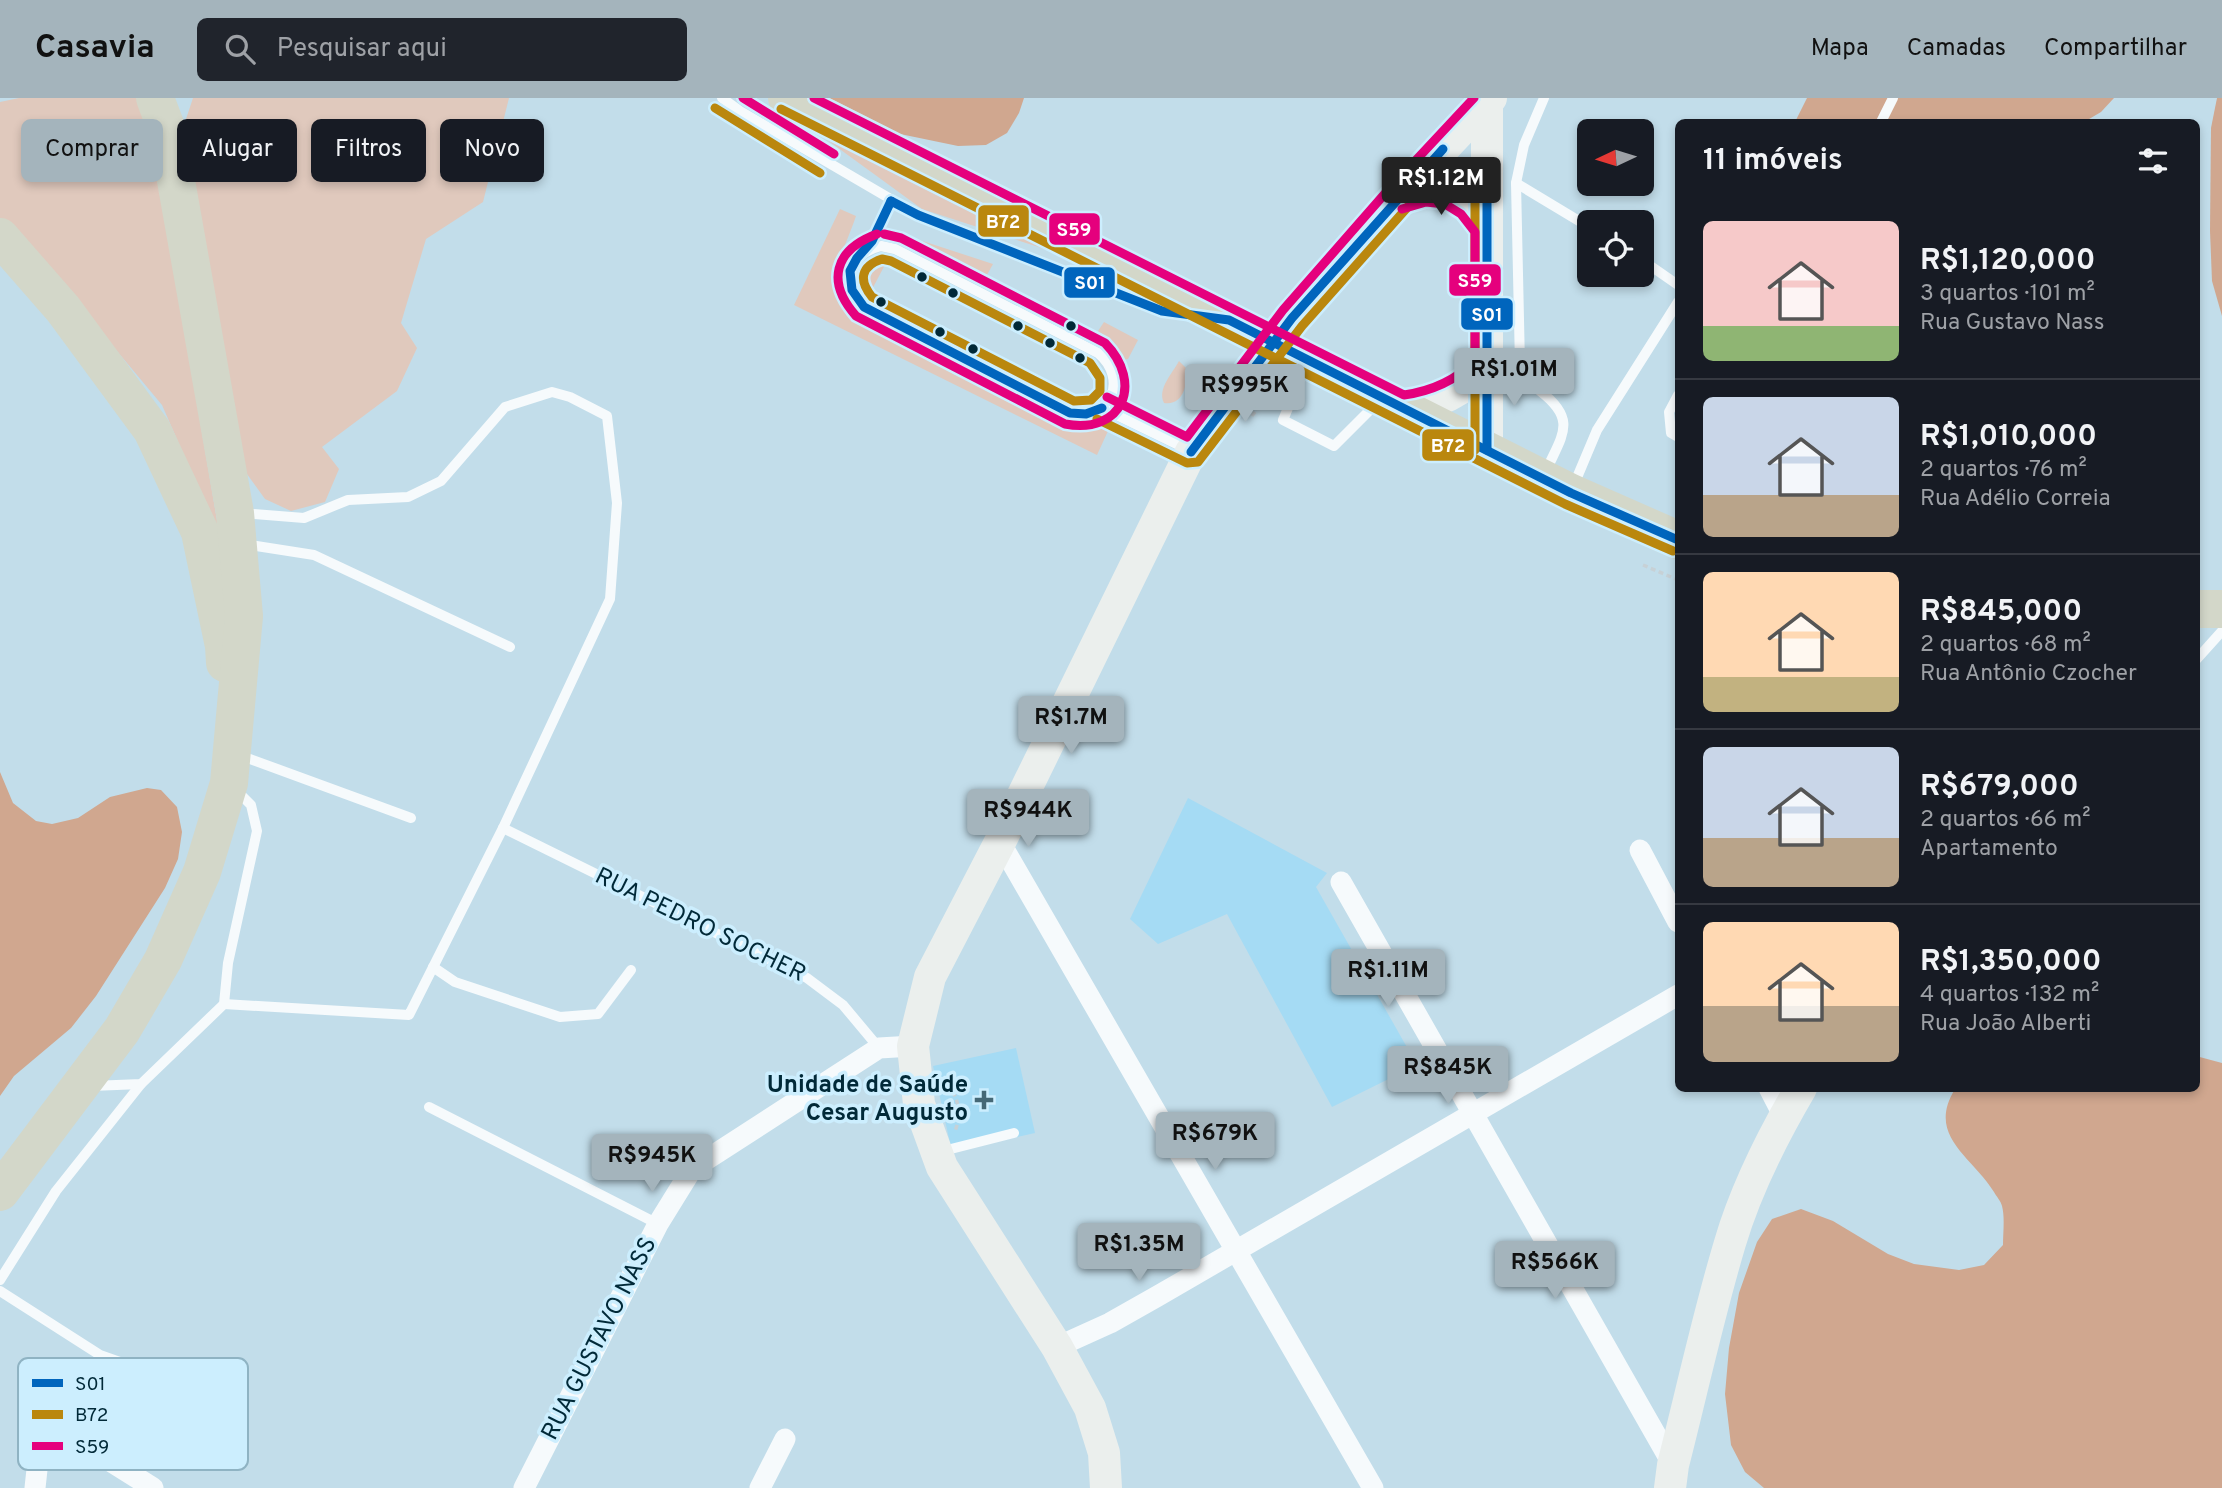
<!DOCTYPE html>
<html lang="pt">
<meta charset="utf-8">
<style>
:root{--surface:#171b24;--page:#20242c;--text:#f1f3f6;--muted:#9ea1a6;--line:#363941;--accent:#a4b4bc}
body{margin:0;font-family:Overpass,sans-serif;background:var(--page);color:var(--text);height:100vh;display:flex;flex-direction:column;font-size:26px;white-space:nowrap}
*{box-sizing:border-box;margin:0}
p{font-size:23px;color:var(--muted)}
.icon{flex:none;width:38px;height:38px;fill:none;stroke:currentColor;stroke-width:2;stroke-linecap:round;stroke-linejoin:round}
.map{position:relative;flex:1;overflow:hidden}
.panel{position:absolute;left:1675px;top:21px;width:525px;height:973px;display:flex;flex-direction:column;background:var(--surface);border-radius:10px;box-shadow:0 4px 10px #0003}
.panel>*{flex:none}
.banner{position:absolute;left:21px;top:21px;width:665px;height:63px;display:flex;gap:14px}
.needle{width:46px;rotate:266deg}
.tools{position:absolute;left:1577px;top:21px;display:grid;gap:14px}
.tools a{display:grid;place-items:center;width:77px;height:77px;border-radius:10px;background:var(--surface);box-shadow:0 4px 10px #0003;font-size:35px}
.price{position:absolute;translate:-50% -60px;padding:0 16px;border-radius:7px;background:var(--accent);color:#111;font-size:23px;line-height:46px;filter:drop-shadow(0 2px 4px #0008)}
.price::after{content:'';position:absolute;left:50%;top:42px;width:21px;height:16px;margin-left:-10px;background:inherit;clip-path:polygon(0 0,100% 0,50% 100%)}
.price.selected{background:#222;color:#fff}
ul{padding:0;list-style:none}
li{display:flex;align-items:center;gap:21px;height:175px;padding:0 28px}
li+li{border-top:2px solid var(--line)}
li span{display:grid;place-items:center;flex:none;width:196px;height:140px;border-radius:10px;color:#555}
li>.icon{margin-inline-start:auto}
span .icon{width:84px;height:84px;fill:#fffc;stroke-width:1}
li b{font-size:30px}
h2{display:flex;justify-content:space-between;align-items:center;height:84px;padding:0 28px;font-size:30px}
.pill{padding:0 24px;border-radius:10px;background:var(--surface);box-shadow:0 4px 10px #0003;font-size:24px;line-height:63px}
.pill.selected{background:var(--accent);color:#111}
header{display:flex;align-items:center;gap:42px;box-sizing:border-box;height:98px;padding:0 35px;background:var(--accent);color:#111}
header strong{font-size:33px}
nav{display:flex;gap:38px;margin-inline-start:auto;font-size:24px}
.search{width:490px;height:63px;background:var(--page);display:flex;align-items:center;gap:18px;box-sizing:border-box;padding:0 24px;border-radius:10px;color:var(--muted);font-size:26px}
.map>svg:first-child{display:block}
</style>
<header>
<strong>Casavia</strong>
<div class="search"><svg class="icon" aria-label="search" viewBox="0 0 24 24"><circle cx="10" cy="10" r="6"/><path d="M15 15l6 6"/></svg>Pesquisar aqui</div>
<nav><a>Mapa</a><a>Camadas</a><a>Compartilhar</a></nav>
</header>
<div class="map">
<svg width="2222" height="1390" viewBox="0 0 2222 1390">
<rect width="100%" height="100%" fill="#c2ddea"/>
<g fill="#a5dbf4">
<path d="M1188,700l139,75 -11,14 101,178 -85,42 -105,-193 -69,30 -28,-25z"/>
<path d="M1016,950l19,85 -83,19 -19,-86z"/>
</g>
<g fill="#e0c9bd">
<path d="M19,0h126l75,440 -58,-133 -101,-121 -61,-59v-123z"/>
<path d="M193,0h316l-26,104 -57,37 -25,84 16,25 -20,43 -75,56 17,22 -14,33 -34,9 -26,-12 -21,-29 -62,-339z"/>
<path d="M819,36l238,119 -135,-44z"/>
<path d="M840,111l16,7c-13,39 -32,61 -2,97l215,110 21,-1 18,9 -11,24 -303,-150z"/>
<path d="M895,134l98,32 -10,18 -90,-45z"/>
<path d="M883,159l5,2 -20,38c-15,-15 -6,-38 15,-40z"/>
<path d="M1104,224l34,18 -10,19 -9,2 -6,-19 -15,-11z"/>
<path d="M1179,263l7,7c2,15 -2,38 -22,35 -7,-14 8,-29 15,-42z"/>
</g>
<g fill="#d0a78f">
<path d="M827,0h197l-5,15 -12,20 -21,12 -28,1 -82,-17z"/>
<path d="M1807,0h307l-13,14 -17,10h-289z"/>
<path d="M2217,0h5v218l-10,-35 -2,-50 1,-103z"/>
<path d="M0,674l13,31 23,18 16,3 26,-6 32,-21 37,-9 14,2 16,17 5,25 -4,27 -13,29 -69,108 -25,32 -57,48 -14,20z"/>
<path d="M2196,958l26,7v425h-458l-19,-16 -14,-27 -6,-51 4,-46 10,-55 18,-51 15,-23 29,-10 32,12 55,33 26,10 45,6 25,-5 19,-20c0,-12 2,-28 -1,-39 -1,-5 -6,-10 -8,-14 -22,-36 -68,-56 -39,-103l241,-1z"/>
</g>
<g fill="none" stroke-linecap="round" stroke-linejoin="round">
<g stroke="#c7d1d6" stroke-width="3.5" stroke-dasharray="5 3.5" stroke-linecap="butt">
<path d="M1252,318l27,-35 4,3"/>
<path d="M1643,467l35,15"/>
<path d="M942,981c15,12 21,33 13,52"/>
</g>
<g stroke="#f6fafc" stroke-width="10">
<path d="M722,0l18,13 178,104 244,96 18,2"/>
<path d="M1544,0l-20,47 -8,38 4,182c4,11 12,19 20,26 38,29 22,44 6,80"/>
<path d="M1881,24l12,-24"/>
<path d="M1516,85l73,44"/>
<path d="M881,148l14,3 203,104c31,26 13,70 -28,60l-206,-106c-24,-25 -17,-52 17,-61z"/>
<path d="M868,152l23,-49"/>
<path d="M1642,162l36,25"/>
<path d="M1306,267l-23,55 51,26 42,-42"/>
<path d="M1678,297l-9,17 2,21 7,4"/>
<path d="M1102,310l87,42"/>
<path d="M1573,389l24,-57 81,-128"/>
<path d="M244,446l70,11 196,92"/>
<path d="M2196,562l26,-29"/>
<path d="M239,657l172,63"/>
<path d="M503,730l304,150 36,27 36,43"/>
<path d="M433,869l22,15 105,35 38,-3 33,-44"/>
<path d="M224,906l185,11 94,-187 107,-229 7,-96 -10,-87 -37,-19 -18,-5 -47,15 -64,74 -33,16 -60,3 -44,18 -64,-5"/>
<path d="M92,988l49,-2 83,-80 4,-41 29,-132 -6,-26 -16,-16"/>
<path d="M429,1009l229,117"/>
<path d="M939,1054l75,-19"/>
<path d="M0,1182l56,-89 85,-107"/>
<path d="M0,1193l100,64 34,12 98,12"/>
</g>
<g stroke="#f6fafc" stroke-width="21">
<path d="M1000,744l373,646"/>
<path d="M1640,752l38,72"/>
<path d="M1341,784l332,583"/>
<path d="M1769,990l15,29"/>
<path d="M1057,1249l53,-24 46,-26 522,-302"/>
<path d="M35,1390l4,-37 16,-13 17,-1 81,51"/>
<path d="M524,1390l134,-264 34,-55 187,-121 34,-2"/>
<path d="M760,1390l25,-49"/>
</g>
<g stroke="#ebefed" stroke-width="32">
<path d="M1398,99c39,-17 68,-6 89,31"/>
<path d="M1292,220l106,-121 93,-99"/>
<path d="M1402,310c35,-4 61,-16 85,-42"/>
<path d="M1487,352v-347"/>
<path d="M1106,1390l-2,-35 -14,-45 -33,-61 -115,-180 -23,-63 -6,-58 17,-69 70,-135 191,-390 65,-87"/>
<path d="M1670,1390l3,-23c19,-74 35,-149 57,-222 15,-51 44,-109 71,-155"/>
</g>
<g stroke="#d3d7c9" stroke-width="38">
<path d="M787,0l784,395 107,47"/>
<path d="M0,139l63,72 89,121 48,102 24,114 1,17"/>
<path d="M2196,511h26"/>
<path d="M0,1094l122,-162 41,-70 39,-88 27,-89 15,-167 -9,-103 -68,-383 -12,-32"/>
</g>
<g stroke="#cceefe" stroke-width="14">
<g id="bus-1">
<path d="M1487,80v272"/>
<path d="M891,103l27,14 244,96 67,9 342,173 107,47"/>
<path d="M891,103l-19,40 -15,17 -7,13 2,19 12,17 206,106 16,1 16,-6"/>
<path d="M1191,354l101,-134 151,-169"/>
</g>
</g>
<g stroke="#cceefe" stroke-width="14">
<g id="bus-2">
<path d="M715,10l105,65"/>
<path d="M781,11l784,395 108,47"/>
<path d="M882,161l9,2 199,102 10,15v13l-9,9 -17,1 -202,-104c-14,-17 -11,-31 10,-38z"/>
<path d="M1097,321l90,44 11,-1 104,-136 143,-161 30,20v265"/>
</g>
</g>
<g stroke="#cceefe" stroke-width="14">
<g id="bus-3">
<path d="M743,0l91,56"/>
<path d="M814,0l590,297c28,-4 51,-14 71,-34v-129l-14,-18 -16,-10 -19,-2 -24,7"/>
<path d="M877,136c-43,16 -51,48 -21,82l209,108c58,11 79,-41 40,-81l-204,-105 -17,-4"/>
<path d="M1107,299l80,40 96,-127 106,-121 85,-91"/>
</g>
</g>
<use href="#bus-1" stroke="#0065bd" stroke-width="9"/>
<use href="#bus-2" stroke="#ba870e" stroke-width="9"/>
<use href="#bus-3" stroke="#e5007d" stroke-width="9"/>
</g>
<g fill="#012938" stroke="#cceefe" stroke-width="2.5">
<circle cx="922" cy="179" r="6"/>
<circle cx="953" cy="195" r="6"/>
<circle cx="881" cy="204" r="6"/>
<circle cx="1018" cy="228" r="6"/>
<circle cx="1071" cy="228" r="6"/>
<circle cx="940" cy="234" r="6"/>
<circle cx="1050" cy="245" r="6"/>
<circle cx="973" cy="251" r="6"/>
<circle cx="1080" cy="260" r="6"/>
</g>
<path fill="#456876" stroke="#cceefe" stroke-width="2.5" d="M980.5 991.5h7v7h7v7h-7v7h-7v-7h-7v-7h7z"/>
<g text-anchor="middle" dominant-baseline="central" stroke-width="7" stroke-linejoin="round" paint-order="stroke">
<g font-size="24" fill="#012938" stroke="#cceefe">
<text transform="translate(700 828) rotate(26)">RUA PEDRO SOCHER</text>
<text transform="translate(600 1241) rotate(-63)">RUA GUSTAVO NASS</text>
</g>
<g font-size="24" font-weight="bold" fill="#012938" stroke="#cceefe" text-anchor="end">
<text x="968" y="988">Unidade de Saúde<tspan x="968" dy="28">Cesar Augusto</tspan></text>
</g>
</g>
<rect x="18" y="1260" width="230" height="112" rx="10" fill="#cceefe" stroke="#8fb3c3" stroke-width="2"/>
<rect x="32" y="1281" width="31" height="8" fill="#0065bd"/>
<rect x="32" y="1312" width="31" height="9" fill="#ba870e"/>
<rect x="32" y="1344" width="31" height="8" fill="#e5007d"/>
<g font-size="19" fill="#012938">
<text x="75" y="1292">S01</text>
<text x="75" y="1323">B72</text>
<text x="75" y="1355">S59</text>
</g>
<g stroke="#cceefe" stroke-width="2.5">
<rect x="977" y="106" width="53" height="34" rx="7" fill="#ba870e"/>
<rect x="1048" y="114" width="53" height="34" rx="7" fill="#e5007d"/>
<rect x="1448" y="165" width="54" height="34" rx="7" fill="#e5007d"/>
<rect x="1063" y="168" width="53" height="33" rx="7" fill="#0065bd"/>
<rect x="1460" y="199" width="54" height="34" rx="7" fill="#0065bd"/>
<rect x="1421" y="330" width="54" height="34" rx="7" fill="#ba870e"/>
</g>
<g font-size="19" text-anchor="middle" font-weight="bold" fill="#fff">
<text x="1003" y="130">B72</text>
<text x="1074" y="138">S59</text>
<text x="1475" y="189">S59</text>
<text x="1090" y="191">S01</text>
<text x="1487" y="223">S01</text>
<text x="1448" y="354">B72</text>
</g>
</svg>
<div class="tools">
<a><svg class="needle" viewBox="-14 -14 28 28"><path d="M0-13l5 13h-10z" fill="#e53935"/><path d="M0 13l5-13h-10z" fill="#9ea1a6"/></svg></a>
<a><svg class="icon" aria-label="locate" viewBox="0 0 24 24"><circle cx="12" cy="12" r="6"/><path d="M12 2v4M12 18v4M2 12h4M18 12h4"/></svg></a>
</div>
<b class="price selected" style="left:1441px;top:119px">R$1.12M</b>
<b class="price" style="left:1514px;top:310px">R$1.01M</b>
<b class="price" style="left:1245px;top:326px">R$995K</b>
<b class="price" style="left:1071px;top:658px">R$1.7M</b>
<b class="price" style="left:1028px;top:751px">R$944K</b>
<b class="price" style="left:1388px;top:911px">R$1.11M</b>
<b class="price" style="left:1448px;top:1008px">R$845K</b>
<b class="price" style="left:1215px;top:1074px">R$679K</b>
<b class="price" style="left:652px;top:1096px">R$945K</b>
<b class="price" style="left:1139px;top:1185px">R$1.35M</b>
<b class="price" style="left:1555px;top:1203px">R$566K</b>
<div class="banner">
<a class="pill selected">Comprar</a>
<a class="pill">Alugar</a>
<a class="pill">Filtros</a>
<a class="pill">Novo</a>
</div>
<section class="panel">
<h2>11 imóveis<svg class="icon" aria-label="filters" viewBox="0 0 24 24"><path d="M4 7h16M4 17h16"/><circle cx="9" cy="7" r="2"/><circle cx="15" cy="17" r="2"/></svg></h2>
<ul>
<li><span style="background:linear-gradient(#f6c9c9 75%,#8fb573 0)"><svg class="icon" aria-label="home" viewBox="0 0 24 24"><path d="M3 11l9-7 9 7M6 9v11h12V9"/></svg></span><div><b>R$1,120,000</b><p>3 quartos · 101 m²</p><p>Rua Gustavo Nass</p></div></li>
<li><span style="background:linear-gradient(#c9d6e8 70%,#b9a48a 0)"><svg class="icon" aria-label="home" viewBox="0 0 24 24"><path d="M3 11l9-7 9 7M6 9v11h12V9"/></svg></span><div><b>R$1,010,000</b><p>2 quartos · 76 m²</p><p>Rua Adélio Correia</p></div></li>
<li><span style="background:linear-gradient(#ffd9b3 75%,#c2b280 0)"><svg class="icon" aria-label="home" viewBox="0 0 24 24"><path d="M3 11l9-7 9 7M6 9v11h12V9"/></svg></span><div><b>R$845,000</b><p>2 quartos · 68 m²</p><p>Rua Antônio Czocher</p></div></li>
<li><span style="background:linear-gradient(#c9d6e8 65%,#b9a48a 0)"><svg class="icon" aria-label="home" viewBox="0 0 24 24"><path d="M3 11l9-7 9 7M6 9v11h12V9"/></svg></span><div><b>R$679,000</b><p>2 quartos · 66 m²</p><p>Apartamento</p></div></li>
<li><span style="background:linear-gradient(#ffd9b3 60%,#b9a48a 0)"><svg class="icon" aria-label="home" viewBox="0 0 24 24"><path d="M3 11l9-7 9 7M6 9v11h12V9"/></svg></span><div><b>R$1,350,000</b><p>4 quartos · 132 m²</p><p>Rua João Alberti</p></div></li>
</ul>
</section>
</div>
